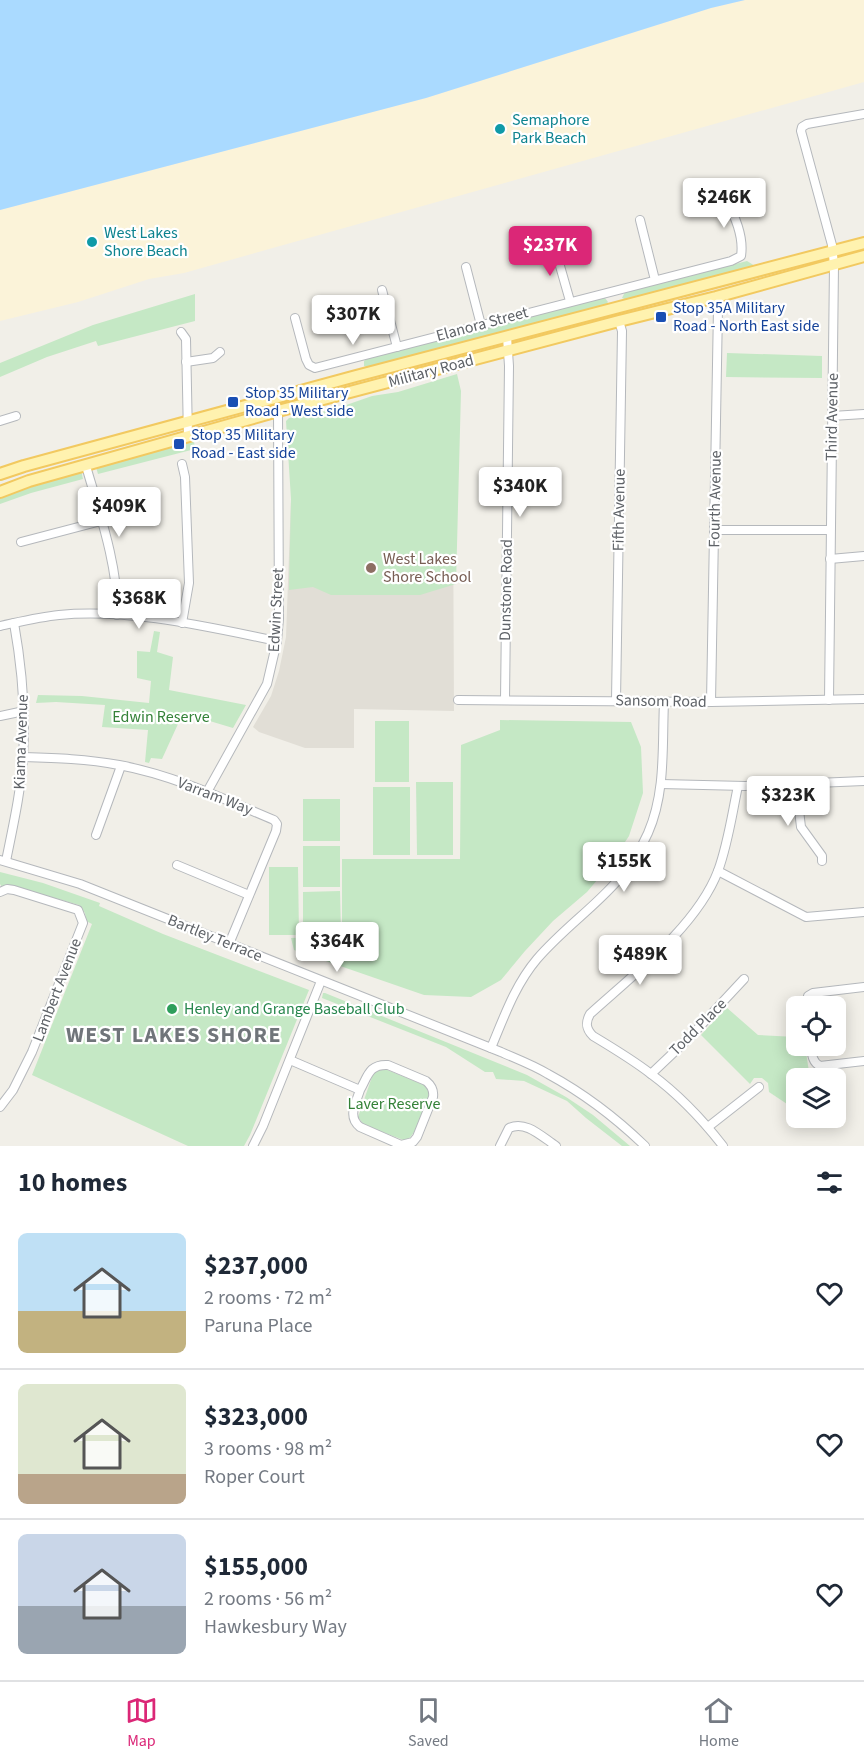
<!DOCTYPE html>
<meta charset="utf-8">
<style>
:root{--surface:#fff;--page:#f6f6f7;--text:#1f2937;--muted:#747a83;--line:#e0e1e3;--accent:#db2777}
body{margin:0;font-family:"Source Sans 3",sans-serif;background:var(--page);color:var(--text);height:100vh;display:flex;flex-direction:column;font-size:22px;white-space:nowrap}
*{box-sizing:border-box;margin:0}
p{font-size:20px;color:var(--muted)}
.icon{flex:none;width:33px;height:33px;fill:none;stroke:currentColor;stroke-width:2;stroke-linecap:round;stroke-linejoin:round}
.map{position:relative;height:1146px;overflow:hidden}
.side{display:flex;flex-direction:column;background:var(--surface);flex:1}
.side>*{flex:none}
.fabs{position:absolute;left:786px;top:996px;display:grid;gap:12px}
.fabs a{display:grid;place-items:center;width:60px;height:60px;border-radius:9px;background:var(--surface);box-shadow:0 3px 15px #0003;font-size:30px}
.price{position:absolute;translate:-50% -51px;padding:0 14px;border-radius:6px;background:#fff;color:#222;font-size:20px;line-height:39px;filter:drop-shadow(0 2px 3px #0008)}
.price::after{content:'';position:absolute;left:50%;top:36px;width:18px;height:14px;margin-left:-9px;background:inherit;clip-path:polygon(0 0,100% 0,50% 100%)}
.price.current{background:var(--accent);color:#fff}
ul{padding:0;list-style:none}
li{display:flex;align-items:center;gap:18px;height:150px;padding:0 18px}
li+li{border-top:2px solid var(--line)}
li span{display:grid;place-items:center;flex:none;width:168px;height:120px;border-radius:9px;color:#555}
li>.icon{margin-inline-start:auto}
span .icon{width:72px;height:72px;fill:#fffc;stroke-width:1}
li b{font-size:26px}
h2{display:flex;justify-content:space-between;align-items:center;height:72px;padding:0 18px;font-size:26px}
.menu{display:flex;justify-content:space-around;align-items:center;height:84px;border-top:2px solid var(--line);background:var(--surface);font-size:16px;color:var(--muted)}
.menu a{display:grid;justify-items:center;gap:3px}
.menu .current{color:var(--accent)}
.map>svg:first-child{display:block}
</style>
<div class="map">
<svg width="864" height="1146" viewBox="0 0 864 1146">
<rect width="100%" height="100%" fill="#f1efe8"/>
<path fill="#e1ded6" d="M453,496l1,215 -100,-2v39h-49l-46,-16 -6,-5 18,-31 8,-25 7,-34 5,-138z"/>
<g fill="#c5e8c5">
<path d="M747,261l8,5 -128,34 -5,-2 3,-6z"/>
<path d="M195,294v27l-97,25 -2,-5 -49,16 -47,20v-14l93,-38z"/>
<path d="M603,298h2l3,4 -3,4 -236,62 -5,-2v-5l3,-2z"/>
<path d="M727,353l95,3v22l-96,-1z"/>
<path d="M457,374l4,17 -5,193 -36,11h-89l-18,-8 -24,3 2,-91 -5,-78 3,-3 43,-8 40,-14 26,-4z"/>
<path d="M194,441l1,8 -97,25 -2,-7z"/>
<path d="M81,470l2,9 -52,14 -31,11v-10z"/>
<path d="M154,631l6,1 -3,20 16,5 -4,33 77,15 -13,23 -50,-15 -21,46 -11,-1 -2,5 -4,-1 3,-32 -46,-3 3,-22 -49,-3 -20,1 2,-8 44,1 67,7 2,-22 -14,-3v-27l13,1z"/>
<path d="M500,720l131,2 10,25 2,46 -14,43 -20,30 -22,26 -34,29 -28,30 -24,29 -30,17 -47,-2 -130,-45 -3,-12 51,-2v-77h118l1,-114 39,-15z"/>
<rect x="375" y="721" width="34" height="61"/>
<path d="M416,782h37v73h-36z"/>
<rect x="373" y="787" width="37" height="68"/>
<rect x="303" y="799" width="37" height="42"/>
<rect x="303" y="846" width="37" height="41"/>
<path d="M269,867h29l1,68h-30z"/>
<path d="M0,872l43,11 57,20 -1,3 64,28 146,56 -59,145 -6,11h-56l-156,-71 60,-151 -6,-3 -1,-8 -6,-8 -63,-18 -9,-2 -5,2 -2,-3z"/>
<path d="M340,891l1,43h-38v-42z"/>
<path d="M323,993h2l202,82 39,22 27,18 37,31h-8l-36,-28 -19,-17 -43,-20 -28,-2 -3,-7h-8l-39,-25 -124,-49z"/>
<path d="M726,1007l32,28 38,2v9h9l5,32h-14v32l-27,-18 -1,-9 -6,-5h-8l-4,6 -49,-49z"/>
<path d="M378,1069h7l39,16 5,5c1,12 -13,45 -23,51l-42,-16 -6,-8 15,-43z"/>
</g>
<path fill="#fbf3d9" d="M745,0h119v82l-680,191 -35,6 -71,23 -78,19v-111l426,-112 285,-90z"/>
<path fill="#aadaff" d="M0,0h745l-34,8 -285,90 -426,112z"/>
<g fill="none" stroke-linecap="round" stroke-linejoin="round">
<g stroke="#b5b8bc" stroke-width="10">
<g id="minor">
<path d="M640,220l15,60"/>
<path d="M554,245l16,56"/>
<path d="M466,267l15,58"/>
<path d="M382,290l15,57"/>
<path d="M295,318l11,41 3,6 6,3 416,-107 10,-5c3,-19 -6,-41 -16,-57"/>
<path d="M181,332l5,7 2,98"/>
<path d="M186,362l27,-4 7,-6"/>
<path d="M832,416l32,-2"/>
<path d="M0,421l16,-5"/>
<path d="M182,464l3,13 4,106 -7,40"/>
<path d="M86,466c13,45 33,103 31,149"/>
<path d="M715,530h115"/>
<path d="M21,542l80,-21"/>
<path d="M830,559l34,-3"/>
<path d="M0,626c19,-4 39,-9 59,-11 70,-7 149,12 218,26"/>
<path d="M458,700l253,2 153,-3"/>
<path d="M505,700l4,-334 -2,-29"/>
<path d="M616,700l6,-369 -3,-10"/>
<path d="M829,700l5,-435 -2,-20 -31,-114 1,-4 5,-3 57,-10"/>
<path d="M711,702l7,-394 -2,-11"/>
<path d="M0,716l24,-5"/>
<path d="M23,757c33,1 64,2 96,8 54,10 105,34 155,55l3,4 -1,7 -47,113"/>
<path d="M661,784l84,2 119,-5"/>
<path d="M796,785l5,42 21,29v5"/>
<path d="M207,792l60,-108 10,-43 2,-22 -1,-208"/>
<path d="M96,835l25,-69"/>
<path d="M0,860l80,24 421,168c16,7 32,13 47,22 35,19 68,44 97,72"/>
<path d="M6,861c7,-35 15,-69 17,-105 3,-45 -1,-88 -9,-133"/>
<path d="M177,865l72,30"/>
<path d="M718,871l88,46 58,-5"/>
<path d="M0,892l7,-3 7,1 64,20 5,13 -51,129 -19,38 -13,17"/>
<path d="M807,1006l1,-10 5,-3 51,-6"/>
<path d="M811,1046c1,8 1,16 9,20l44,-5"/>
<path d="M491,1048c13,-31 24,-63 46,-89 40,-46 85,-67 111,-126 18,-41 14,-87 16,-131"/>
<path d="M290,1060l70,30c-4,13 -13,27 0,37l41,18 12,-3 4,-5 16,-40c1,-7 -2,-12 -7,-16l-38,-16c-19,-1 -20,11 -28,25"/>
<path d="M651,1074l38,-36 55,-59"/>
<path d="M708,1127l51,-40"/>
<path d="M253,1146l10,-20 58,-145"/>
<path d="M500,1146l9,-18c17,-8 33,9 47,18"/>
<path d="M723,1146c-21,-27 -45,-52 -72,-72 -18,-14 -38,-26 -58,-38 -7,-7 -8,-13 -3,-22 43,-39 107,-88 128,-143 10,-27 14,-57 20,-85"/>
</g>
</g>
<g stroke="#f2c960" stroke-width="14">
<g id="major">
<path d="M0,474l24,-8 332,-90 508,-133"/>
<path d="M0,492l29,-11 249,-70 341,-90 97,-24 148,-41"/>
</g>
</g>
<use href="#minor" stroke="#fff" stroke-width="8"/>
<use href="#major" stroke="#fff2af" stroke-width="10"/>
</g>
<g fill="#0f9aa8" stroke="#fff" stroke-width="2">
<circle cx="500" cy="129" r="6"/>
<circle cx="92" cy="242" r="6"/>
</g>
<g fill="#1a4fb4" stroke="#fff" stroke-width="2">
<rect x="655" y="311" width="12" height="12" rx="3"/>
<rect x="227" y="396" width="12" height="12" rx="3"/>
<rect x="173" y="438" width="12" height="12" rx="3"/>
</g>
<circle fill="#8d6e63" stroke="#fff" stroke-width="2" cx="371" cy="568" r="6"/>
<circle fill="#2e9e5b" stroke="#fff" stroke-width="2" cx="172" cy="1009" r="6"/>
<g text-anchor="middle" dominant-baseline="central" stroke-width="4.5" stroke-linejoin="round" paint-order="stroke">
<g font-size="16" fill="#0d838f" stroke="#fff" text-anchor="start">
<text x="512" y="120">Semaphore<tspan x="512" dy="18">Park Beach</tspan></text>
<text x="104" y="233">West Lakes<tspan x="104" dy="18">Shore Beach</tspan></text>
</g>
<g font-size="16" fill="#164399" stroke="#fff" text-anchor="start">
<text x="673" y="308">Stop 35A Military<tspan x="673" dy="18">Road - North East side</tspan></text>
<text x="245" y="393">Stop 35 Military<tspan x="245" dy="18">Road - West side</tspan></text>
<text x="191" y="435">Stop 35 Military<tspan x="191" dy="18">Road - East side</tspan></text>
</g>
<g font-size="16" fill="#5f6368" stroke="#fff">
<text transform="translate(482 324) rotate(-15)">Elanora Street</text>
<text transform="translate(431 371) rotate(-15)">Military Road</text>
<text transform="translate(832 417) rotate(-89)">Third Avenue</text>
<text transform="translate(715 499) rotate(-89)">Fourth Avenue</text>
<text transform="translate(619 510) rotate(-89)">Fifth Avenue</text>
<text transform="translate(506 590) rotate(-89)">Dunstone Road</text>
<text transform="translate(276 610) rotate(-87)">Edwin Street</text>
<text transform="translate(661 701) rotate(1)">Sansom Road</text>
<text transform="translate(21 742) rotate(-88)">Kiama Avenue</text>
<text transform="translate(215 796) rotate(21)">Varram Way</text>
<text transform="translate(215 938) rotate(22)">Bartley Terrace</text>
<text transform="translate(57 990) rotate(-69)">Lambert Avenue</text>
<text transform="translate(698 1027) rotate(-45)">Todd Place</text>
</g>
<g font-size="16" fill="#785e54" stroke="#fff" text-anchor="start">
<text x="383" y="559">West Lakes<tspan x="383" dy="18">Shore School</tspan></text>
</g>
<g font-size="16" fill="#348238" stroke="#fff">
<text x="161" y="717">Edwin Reserve</text>
<text x="394" y="1104">Laver Reserve</text>
</g>
<g font-size="16" fill="#27864d" stroke="#fff" text-anchor="start">
<text x="184" y="1009">Henley and Grange Baseball Club</text>
</g>
<g font-size="22" font-weight="bold" letter-spacing="1.5" fill="#70757a" stroke="#fff">
<text x="174" y="1035">WEST LAKES SHORE</text>
</g>
</g>
</svg>
<div class="fabs">
<a><svg class="icon" aria-label="locate" viewBox="0 0 24 24"><circle cx="12" cy="12" r="6"/><path d="M12 2v4M12 18v4M2 12h4M18 12h4"/></svg></a>
<a><svg class="icon" aria-label="layers" viewBox="0 0 24 24"><path d="M12 4l9 5-9 5-9-5zM3 14l9 5 9-5"/></svg></a>
</div>
<b class="price" style="left:724px;top:229px">$246K</b>
<b class="price current" style="left:550px;top:277px">$237K</b>
<b class="price" style="left:353px;top:346px">$307K</b>
<b class="price" style="left:520px;top:518px">$340K</b>
<b class="price" style="left:119px;top:538px">$409K</b>
<b class="price" style="left:139px;top:630px">$368K</b>
<b class="price" style="left:788px;top:827px">$323K</b>
<b class="price" style="left:624px;top:893px">$155K</b>
<b class="price" style="left:337px;top:973px">$364K</b>
<b class="price" style="left:640px;top:986px">$489K</b>
</div>
<section class="side">
<h2>10 homes<svg class="icon" aria-label="filters" viewBox="0 0 24 24"><path d="M4 7h16M4 17h16"/><circle cx="9" cy="7" r="2"/><circle cx="15" cy="17" r="2"/></svg></h2>
<ul>
<li><span style="background:linear-gradient(#bfe0f5 65%,#c2b280 0)"><svg class="icon" aria-label="home" viewBox="0 0 24 24"><path d="M3 11l9-7 9 7M6 9v11h12V9"/></svg></span><div><b>$237,000</b><p>2 rooms · 72 m²</p><p>Paruna Place</p></div><svg class="icon" aria-label="heart" viewBox="0 0 24 24"><path d="M12 20l-8-8c-3-5 5-10 8-4 3-6 11-1 8 4z"/></svg></li>
<li><span style="background:linear-gradient(#dfe7d0 75%,#b9a48a 0)"><svg class="icon" aria-label="home" viewBox="0 0 24 24"><path d="M3 11l9-7 9 7M6 9v11h12V9"/></svg></span><div><b>$323,000</b><p>3 rooms · 98 m²</p><p>Roper Court</p></div><svg class="icon" aria-label="heart" viewBox="0 0 24 24"><path d="M12 20l-8-8c-3-5 5-10 8-4 3-6 11-1 8 4z"/></svg></li>
<li><span style="background:linear-gradient(#c9d6e8 60%,#9aa5b1 0)"><svg class="icon" aria-label="home" viewBox="0 0 24 24"><path d="M3 11l9-7 9 7M6 9v11h12V9"/></svg></span><div><b>$155,000</b><p>2 rooms · 56 m²</p><p>Hawkesbury Way</p></div><svg class="icon" aria-label="heart" viewBox="0 0 24 24"><path d="M12 20l-8-8c-3-5 5-10 8-4 3-6 11-1 8 4z"/></svg></li>
</ul>
</section>
<nav class="menu">
<a class="current"><svg class="icon" aria-label="map" viewBox="0 0 24 24"><path d="M3 6l6-2 6 2 6-2v14l-6 2-6-2-6 2zM9 4v14M15 6v14"/></svg>Map</a>
<a><svg class="icon" aria-label="saved" viewBox="0 0 24 24"><path d="M7 4h10v16l-5-4-5 4z"/></svg>Saved</a>
<a><svg class="icon" aria-label="home" viewBox="0 0 24 24"><path d="M3 11l9-7 9 7M6 9v11h12V9"/></svg>Home</a>
</nav>
